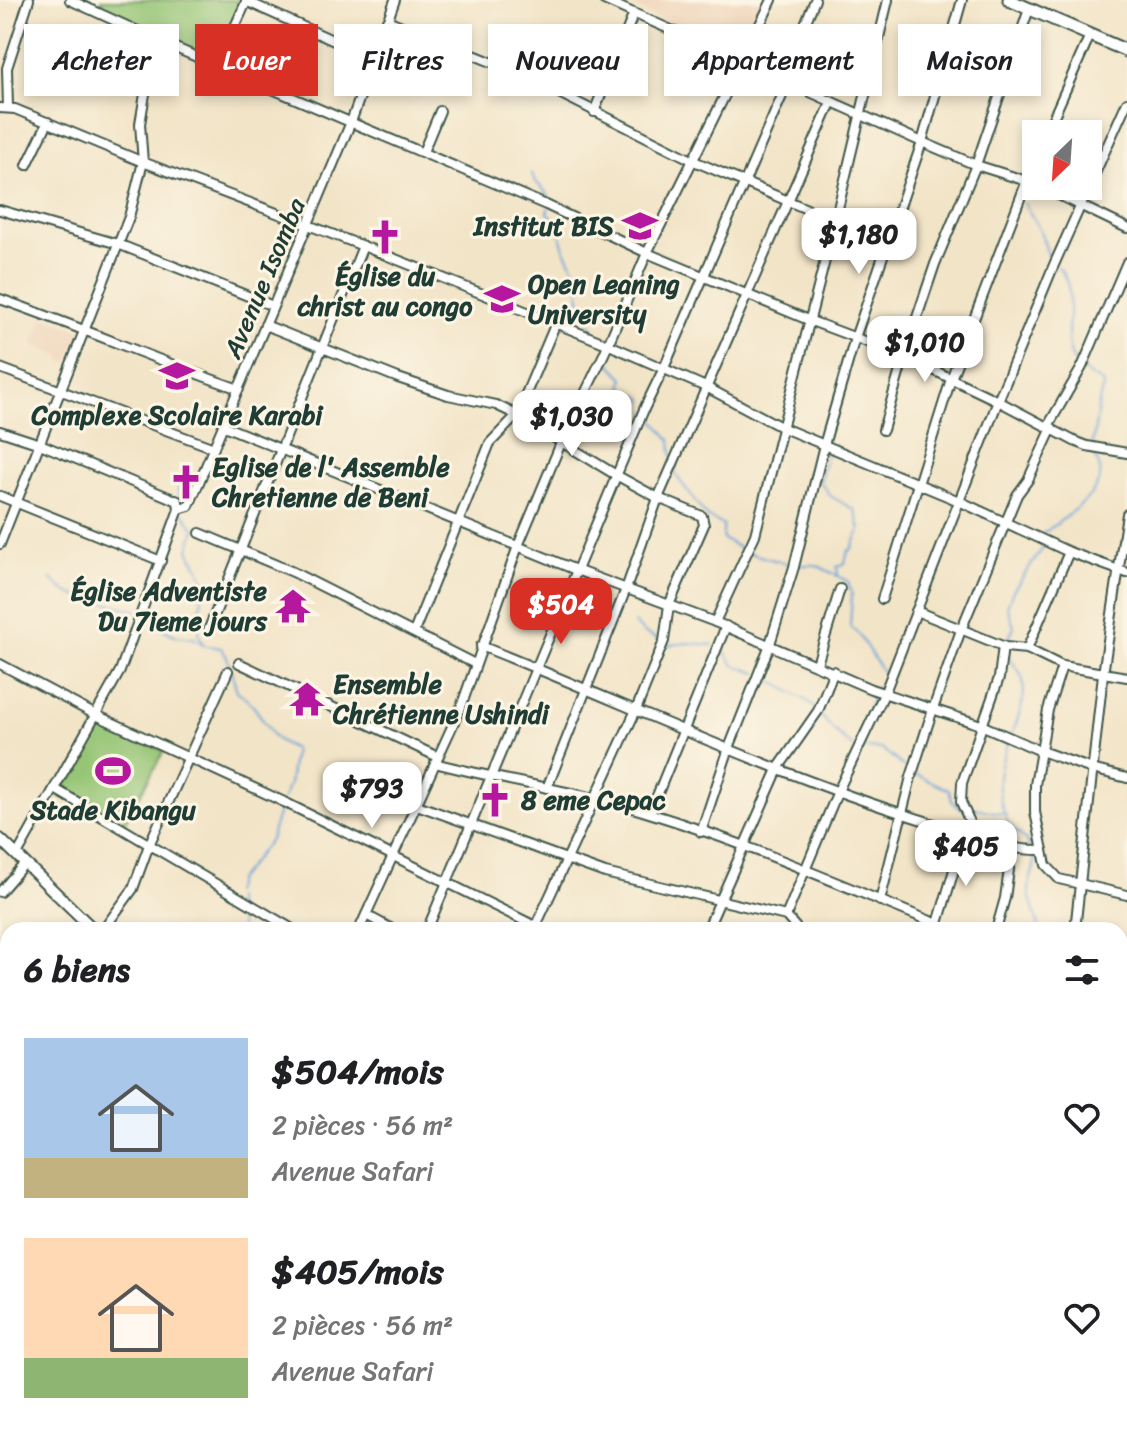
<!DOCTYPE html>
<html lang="fr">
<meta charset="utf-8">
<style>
:root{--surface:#fff;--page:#f2f2f2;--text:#202124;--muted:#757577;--accent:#d93025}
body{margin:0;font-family:Sriracha,sans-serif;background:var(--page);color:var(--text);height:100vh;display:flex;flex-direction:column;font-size:30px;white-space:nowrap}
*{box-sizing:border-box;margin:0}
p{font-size:26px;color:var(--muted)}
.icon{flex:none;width:44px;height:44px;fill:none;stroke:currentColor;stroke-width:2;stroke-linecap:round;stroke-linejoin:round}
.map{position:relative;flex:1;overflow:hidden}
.panel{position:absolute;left:0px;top:922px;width:1128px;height:512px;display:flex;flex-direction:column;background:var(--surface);border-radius:24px 24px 0 0;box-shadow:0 4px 12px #0003}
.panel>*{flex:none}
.hud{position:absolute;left:24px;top:24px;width:1080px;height:72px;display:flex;gap:16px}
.needle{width:52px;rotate:205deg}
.controls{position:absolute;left:1022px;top:120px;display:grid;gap:16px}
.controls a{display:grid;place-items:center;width:80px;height:80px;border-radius:0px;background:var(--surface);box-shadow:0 4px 12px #0003;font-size:40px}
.price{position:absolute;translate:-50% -68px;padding:0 18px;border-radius:16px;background:#fff;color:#222;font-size:26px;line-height:52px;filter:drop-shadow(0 2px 4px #0008)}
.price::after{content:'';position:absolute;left:50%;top:48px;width:24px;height:18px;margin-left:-12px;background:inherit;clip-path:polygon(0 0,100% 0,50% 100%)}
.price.on{background:var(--accent);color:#fff}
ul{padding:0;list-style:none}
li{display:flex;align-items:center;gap:24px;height:200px;padding:0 24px}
li span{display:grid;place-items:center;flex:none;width:224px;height:160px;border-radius:0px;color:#555}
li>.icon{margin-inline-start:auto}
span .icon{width:96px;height:96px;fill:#fffc;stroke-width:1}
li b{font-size:34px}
h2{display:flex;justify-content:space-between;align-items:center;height:96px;padding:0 24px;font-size:34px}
.tag{padding:0 28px;border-radius:0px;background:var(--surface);box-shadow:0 4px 12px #0003;font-size:28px;line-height:72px}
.tag.on{background:var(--accent);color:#fff}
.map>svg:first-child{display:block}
</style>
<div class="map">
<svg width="1127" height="1434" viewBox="0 0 1127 1434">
<rect width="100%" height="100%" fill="#fcf5e5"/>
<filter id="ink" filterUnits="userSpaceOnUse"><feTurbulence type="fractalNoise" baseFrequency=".0125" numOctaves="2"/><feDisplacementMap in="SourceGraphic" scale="16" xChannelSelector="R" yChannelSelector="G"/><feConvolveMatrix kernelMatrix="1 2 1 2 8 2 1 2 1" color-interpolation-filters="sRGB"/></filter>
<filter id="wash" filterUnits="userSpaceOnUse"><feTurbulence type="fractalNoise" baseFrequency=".006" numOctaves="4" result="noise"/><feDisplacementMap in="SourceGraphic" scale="32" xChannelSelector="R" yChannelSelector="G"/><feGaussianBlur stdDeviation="1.8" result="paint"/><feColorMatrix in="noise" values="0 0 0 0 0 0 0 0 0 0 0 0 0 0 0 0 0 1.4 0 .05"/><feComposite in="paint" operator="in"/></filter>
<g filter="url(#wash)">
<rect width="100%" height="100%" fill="#f2e4c7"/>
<g fill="#f0d6bc">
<path d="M617,0h148l-25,53z"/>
<path d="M43,317l38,14 -13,32 -8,-3 1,-4 -29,-12z"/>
</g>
<g fill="#95c574" stroke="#5a8154" stroke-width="2">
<path d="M101,0h143l-23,52 -12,5 -106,-49z"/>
<path d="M99,721l65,30 -42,76 -60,-37z"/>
</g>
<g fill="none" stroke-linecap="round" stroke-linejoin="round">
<g stroke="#6aa3d9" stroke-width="2">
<path d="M532,173l2,7 15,15v6"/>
<path d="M1024,203l16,27 9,28 4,4"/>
<path d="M548,208v5l9,8 6,25 16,32 1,22 16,37"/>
<path d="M1058,267c26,28 -3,70 19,99"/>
<path d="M604,357l20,21 -2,8 22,13 -1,3"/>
<path d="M1082,370l22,14c-8,19 -7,41 -12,61"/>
<path d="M647,411l24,30 1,15"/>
<path d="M828,449l-8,33 12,15 23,13 5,20 -9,20 -3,1 -3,12 -8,4 1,7"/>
<path d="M676,465l-1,9 32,43 16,8v14l20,11"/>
<path d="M180,499l-2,-9 4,-13"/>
<path d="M183,513l12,16 -6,21 16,31 -6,34v20l4,8"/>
<path d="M1042,534c17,-12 56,-37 58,-58 1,-9 -4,-17 -6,-25"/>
<path d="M749,553l43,12"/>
<path d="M799,565h17l32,16 4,14 -2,32 7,5 28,44 -1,7 -7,5"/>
<path d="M51,578c19,26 59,22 86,33"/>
<path d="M142,615l12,10 23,11 17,2 10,7 17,3 6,9 10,34c18,12 24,28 36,44 4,7 14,10 21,14l-5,35 -6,15"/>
<path d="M634,623l10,10 18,8"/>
<path d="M1006,643l8,-16 -7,-21 6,-15 30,-43 -2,-4"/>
<path d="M668,645l20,-2 25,2"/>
<path d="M722,648l12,17 23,8"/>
<path d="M1006,649c3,11 7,14 13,22 12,17 -1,47 -7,64"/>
<path d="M763,676l44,25 8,7"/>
<path d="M819,713c5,8 27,30 35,34"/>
<path d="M859,737l15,-43"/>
<path d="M1009,741c-12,30 -15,51 -1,81 5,9 16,13 21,24"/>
<path d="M864,748l18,1 27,22"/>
<path d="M915,774l34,16 3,11 9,8"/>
<path d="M967,812l8,-4 31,6"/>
<path d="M1031,852c9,13 -3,24 -2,39 1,13 8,26 11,39"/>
<path d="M233,892l4,-11 33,-41 11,-35"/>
<path d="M235,898l6,32"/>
<path d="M545,924l15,6"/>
<path d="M817,930l11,-6 36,4 40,-2 19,4"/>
<path d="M1120,1017l7,1"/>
</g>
<g stroke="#6aa3d9" stroke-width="11">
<path d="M0,1185l8,5"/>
<path d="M293,1434l4,-8"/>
</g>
</g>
</g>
<g filter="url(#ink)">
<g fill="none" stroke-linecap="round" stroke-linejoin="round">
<g stroke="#3f564a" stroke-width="12">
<g id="minor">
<path d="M70,0l96,44 380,161 101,48 164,68 93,35 94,45 76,40 13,5 40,7"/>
<path d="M604,0l318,142 54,23 60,19"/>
<path d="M246,1l128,58"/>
<path d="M387,20l134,54 173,87 141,60"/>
<path d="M218,64l29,-64"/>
<path d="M782,79l33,-79"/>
<path d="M0,108l15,1 128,53 220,84 244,98 101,44 73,39 178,74 110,51 58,21"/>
<path d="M8,108l-1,-40 22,-68"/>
<path d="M594,112l40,-99"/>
<path d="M1046,134l44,-99"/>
<path d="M423,152l17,-41"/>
<path d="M27,165l21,-43"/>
<path d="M1040,186l87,42"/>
<path d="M0,210l118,34 155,62"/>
<path d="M0,299c81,28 158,62 239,90"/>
<path d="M265,325l133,53 50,17 48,10 21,10 99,60 42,23 44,18 2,9 -35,80 -5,36 -28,69 -102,220"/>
<path d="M0,368l214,80"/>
<path d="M224,426l352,144 139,52 156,67 110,36 60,26 51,18 35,9"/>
<path d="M1048,426l34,-59 45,-105"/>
<path d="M883,430l21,-74 31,-92 41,-99 53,-156"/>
<path d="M0,431l40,13 138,57 1,8"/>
<path d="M0,496l161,65"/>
<path d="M200,533l93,39 182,92"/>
<path d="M0,544l129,-327 14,-55 -3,-38 5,-30 21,-50"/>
<path d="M882,599l69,-220 85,-222"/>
<path d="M916,611l89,36 22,2 35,17 65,11"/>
<path d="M715,622l40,-87 80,-314 53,-221"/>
<path d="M208,631l155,-385"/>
<path d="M414,632l76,-189 27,-28 38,-90"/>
<path d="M481,646c146,58 288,126 438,173 40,13 81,32 124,31"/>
<path d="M1027,649l42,-97"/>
<path d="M239,663l199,94"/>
<path d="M0,664l96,51 188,87 251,124"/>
<path d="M817,664l23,-75"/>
<path d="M1062,666l-14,44 -13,75v27l11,53 13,14 68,16"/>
<path d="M435,763c71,19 144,28 214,50 98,30 194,73 289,111"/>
<path d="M547,788l79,-199 32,-91 173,-395"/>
<path d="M55,789l239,141"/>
<path d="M417,805l188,68 181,43 12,14"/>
<path d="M650,813l76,-187"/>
<path d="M701,832l28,-84 40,-101 25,-80 30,-122 31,-107 67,-196 40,-142"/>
<path d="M17,855l103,-184 59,-162 10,-3 162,-384 44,-122"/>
<path d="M0,892l25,-29"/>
<path d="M880,901l31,-124 22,-68 28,-79 56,-135 11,-15 24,-52"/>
<path d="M366,915l28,15"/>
<path d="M786,916l52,-125 47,-99 113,-291 55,-134 74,-165"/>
<path d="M103,930l30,-41 16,-44 79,-174"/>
<path d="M359,930l102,-223 57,-161 43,-103 43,-89 43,-101 125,-253"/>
<path d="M427,930l218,-523 19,-39 124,-286"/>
<path d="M707,930l72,-163 39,-56 16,-40"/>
<path d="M936,930l33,-110 -8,-18 1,-19 37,-105 4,-32"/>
<path d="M996,930l9,-32 7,-50"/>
<path d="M1075,930l28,-256 24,-160"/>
<path d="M0,969l8,7"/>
<path d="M1,1070l7,-9"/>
<path d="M1120,1082l7,6"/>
<path d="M0,1143l8,5"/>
<path d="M1120,1176l7,-9"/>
<path d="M0,1206l8,3"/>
<path d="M1120,1279l7,4"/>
<path d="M0,1294l8,7"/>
<path d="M1120,1337l7,-10"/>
<path d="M0,1376l8,8"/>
<path d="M55,1426l9,8"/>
<path d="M141,1426l9,8"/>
<path d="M224,1426l8,8"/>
<path d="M410,1426l13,8"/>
<path d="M546,1426l14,8"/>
<path d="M658,1426l11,8"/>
<path d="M1088,1426l12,8"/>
<path d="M206,1434l11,-8"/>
<path d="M442,1434l5,-8"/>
<path d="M581,1434l5,-8"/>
<path d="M770,1434l5,-8"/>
<path d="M943,1434l6,-8"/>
</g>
</g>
<g stroke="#3f564a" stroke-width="14">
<g id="major">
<path d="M0,839l94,91"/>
<path d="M868,1426l13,8"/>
</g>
</g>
<g stroke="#3f564a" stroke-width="15">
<path id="highway" d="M1009,0l118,51"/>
</g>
<use href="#minor" stroke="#fff" stroke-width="8"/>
<use href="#major" stroke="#fff" stroke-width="10"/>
<use href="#highway" stroke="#fff" stroke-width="11"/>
</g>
</g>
<defs>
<g id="school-bare" transform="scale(2.76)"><path d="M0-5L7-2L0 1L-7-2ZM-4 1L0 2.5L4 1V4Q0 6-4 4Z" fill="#b5179e" stroke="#fcf5e5" stroke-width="2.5" paint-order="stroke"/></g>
<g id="church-bare" transform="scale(2.76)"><path d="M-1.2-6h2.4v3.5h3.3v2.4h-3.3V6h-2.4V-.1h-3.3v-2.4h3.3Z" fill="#b5179e" stroke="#fcf5e5" stroke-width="2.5" paint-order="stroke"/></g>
<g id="university-bare" transform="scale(2.76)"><path d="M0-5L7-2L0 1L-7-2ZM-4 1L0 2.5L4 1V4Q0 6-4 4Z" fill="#b5179e" stroke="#fcf5e5" stroke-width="2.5" paint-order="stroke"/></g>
<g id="temple-bare" transform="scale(2.76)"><path d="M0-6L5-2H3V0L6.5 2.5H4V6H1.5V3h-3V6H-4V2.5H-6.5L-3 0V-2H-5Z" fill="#b5179e" stroke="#fcf5e5" stroke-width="2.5" paint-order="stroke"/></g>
<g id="stadium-bare" transform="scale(2.76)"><path d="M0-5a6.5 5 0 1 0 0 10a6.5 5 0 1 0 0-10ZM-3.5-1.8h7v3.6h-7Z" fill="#b5179e" stroke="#fcf5e5" stroke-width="2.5" paint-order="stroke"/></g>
</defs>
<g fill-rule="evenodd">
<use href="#school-bare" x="640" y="226"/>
<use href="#church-bare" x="385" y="237"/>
<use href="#university-bare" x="502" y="299"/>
<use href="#school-bare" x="177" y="376"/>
<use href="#church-bare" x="186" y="482"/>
<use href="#temple-bare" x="293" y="606"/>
<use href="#temple-bare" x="307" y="699"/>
<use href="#stadium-bare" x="113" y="771"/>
<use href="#church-bare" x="495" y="800"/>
</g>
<g text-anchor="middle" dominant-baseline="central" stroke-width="6" stroke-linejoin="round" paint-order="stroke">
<g font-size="26" font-weight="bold" fill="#1f3d34" stroke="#fcf5e5" text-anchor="start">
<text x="614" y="226" text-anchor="end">Institut BIS</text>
<text x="385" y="276" text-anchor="middle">Église du<tspan x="385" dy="30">christ au congo</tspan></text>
<text x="528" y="284">Open Leaning<tspan x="528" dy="30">University</tspan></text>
<text x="177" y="415" text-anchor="middle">Complexe Scolaire Karabi</text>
<text x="212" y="467">Eglise de l' Assemble<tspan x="212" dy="30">Chretienne de Beni</tspan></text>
<text x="267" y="591" text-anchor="end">Église Adventiste<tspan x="267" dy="30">Du 7ieme jours</tspan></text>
<text x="333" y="684">Ensemble<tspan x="333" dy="30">Chrétienne Ushindi</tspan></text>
<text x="521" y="800">8 eme Cepac</text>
<text x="113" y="810" text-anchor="middle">Stade Kibangu</text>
</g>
<g font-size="26" fill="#1f3d34" stroke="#fcf5e5">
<text transform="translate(264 278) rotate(-67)">Avenue Isomba</text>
</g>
</g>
</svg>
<div class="controls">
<a><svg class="needle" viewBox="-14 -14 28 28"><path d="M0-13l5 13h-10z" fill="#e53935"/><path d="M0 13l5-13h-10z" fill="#757577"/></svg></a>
</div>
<b class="price" style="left:859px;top:276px">$1,180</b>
<b class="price" style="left:925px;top:384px">$1,010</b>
<b class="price" style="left:572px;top:458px">$1,030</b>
<b class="price on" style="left:561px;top:646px">$504</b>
<b class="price" style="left:372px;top:830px">$793</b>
<b class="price" style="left:966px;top:888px">$405</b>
<div class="hud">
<a class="tag">Acheter</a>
<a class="tag on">Louer</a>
<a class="tag">Filtres</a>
<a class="tag">Nouveau</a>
<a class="tag">Appartement</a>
<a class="tag">Maison</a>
</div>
<section class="panel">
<h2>6 biens<svg class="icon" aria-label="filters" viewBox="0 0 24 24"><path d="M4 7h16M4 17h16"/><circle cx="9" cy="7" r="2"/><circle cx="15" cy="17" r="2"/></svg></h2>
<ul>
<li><span style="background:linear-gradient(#a9c7e8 75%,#c2b280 0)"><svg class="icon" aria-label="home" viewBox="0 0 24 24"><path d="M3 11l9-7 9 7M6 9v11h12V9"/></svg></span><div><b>$504/mois</b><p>2 pièces · 56 m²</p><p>Avenue Safari</p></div><svg class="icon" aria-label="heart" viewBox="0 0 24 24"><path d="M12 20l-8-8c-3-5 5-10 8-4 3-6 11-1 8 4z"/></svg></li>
<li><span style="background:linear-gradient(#ffd9b3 75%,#8fb573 0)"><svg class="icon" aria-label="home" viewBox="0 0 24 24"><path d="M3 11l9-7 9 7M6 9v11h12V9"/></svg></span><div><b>$405/mois</b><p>2 pièces · 56 m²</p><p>Avenue Safari</p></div><svg class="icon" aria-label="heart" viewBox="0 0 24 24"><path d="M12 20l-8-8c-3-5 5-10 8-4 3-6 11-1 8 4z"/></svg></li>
</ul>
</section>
</div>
